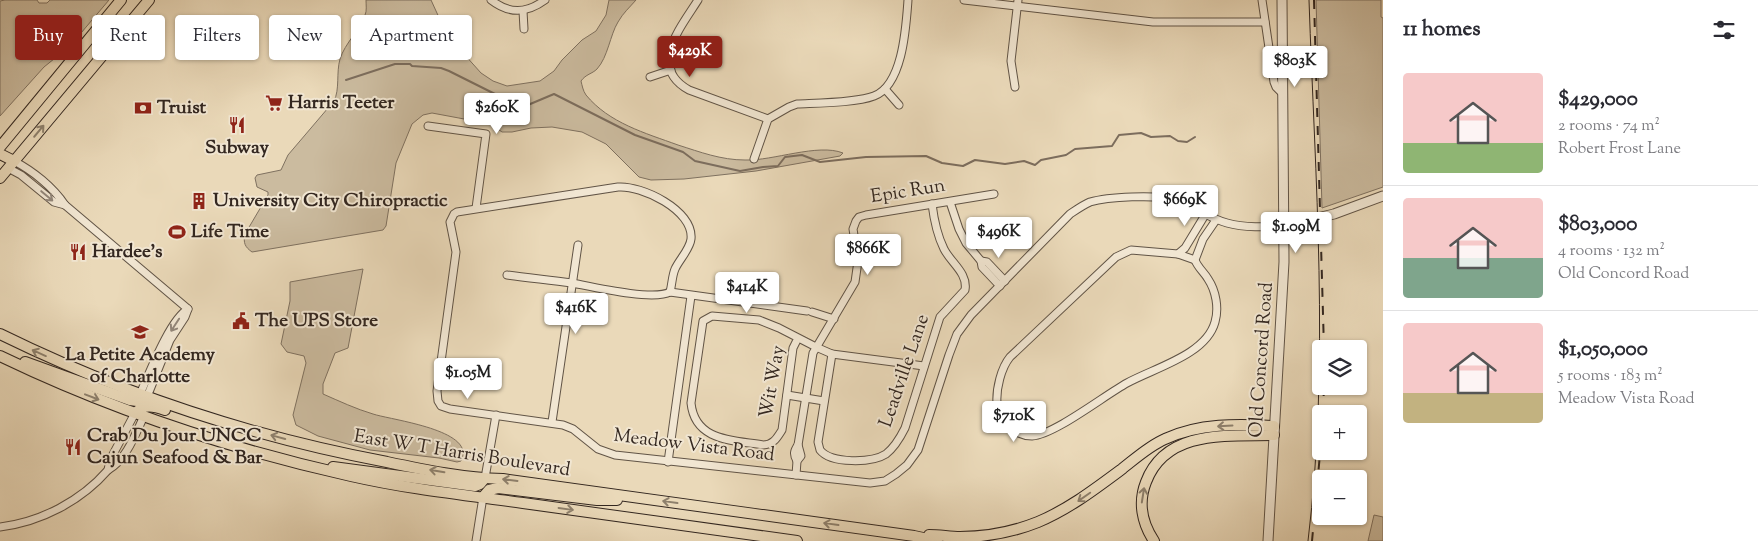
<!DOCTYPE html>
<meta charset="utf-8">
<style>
:root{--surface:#fff;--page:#f2f2f3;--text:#2b2b33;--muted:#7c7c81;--line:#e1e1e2;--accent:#8f2418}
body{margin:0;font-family:"Sorts Mill Goudy",serif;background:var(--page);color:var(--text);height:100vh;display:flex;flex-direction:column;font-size:19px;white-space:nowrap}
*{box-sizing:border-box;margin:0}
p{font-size:16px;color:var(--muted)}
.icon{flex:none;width:28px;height:28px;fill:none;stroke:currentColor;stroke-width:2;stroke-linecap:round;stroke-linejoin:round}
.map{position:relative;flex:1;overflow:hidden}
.details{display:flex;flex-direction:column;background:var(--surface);width:375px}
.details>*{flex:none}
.banner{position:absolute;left:15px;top:15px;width:475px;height:45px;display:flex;gap:10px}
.buttons{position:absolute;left:1312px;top:340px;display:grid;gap:10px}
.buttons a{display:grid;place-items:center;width:55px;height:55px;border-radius:5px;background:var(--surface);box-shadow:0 1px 4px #0004;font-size:25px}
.price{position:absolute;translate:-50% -42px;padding:0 11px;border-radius:5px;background:#fff;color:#222;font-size:16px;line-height:32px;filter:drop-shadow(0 1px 2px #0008)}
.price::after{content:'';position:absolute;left:50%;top:30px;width:15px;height:11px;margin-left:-8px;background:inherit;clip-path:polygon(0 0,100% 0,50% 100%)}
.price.current{background:var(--accent);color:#fff}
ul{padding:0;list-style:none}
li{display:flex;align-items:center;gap:15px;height:125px;padding:0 20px}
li+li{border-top:1px solid var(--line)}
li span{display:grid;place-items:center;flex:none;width:140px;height:100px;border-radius:5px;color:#555}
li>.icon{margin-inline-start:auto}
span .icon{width:60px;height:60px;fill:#fffc;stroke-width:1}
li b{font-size:21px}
h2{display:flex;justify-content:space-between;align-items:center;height:60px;padding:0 20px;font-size:21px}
.pill{padding:0 18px;border-radius:5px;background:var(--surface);box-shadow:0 1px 4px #0004;font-size:18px;line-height:45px}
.pill.current{background:var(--accent);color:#fff}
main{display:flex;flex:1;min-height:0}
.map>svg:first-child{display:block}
</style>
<main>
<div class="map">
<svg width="1383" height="541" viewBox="0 0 1383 541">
<rect width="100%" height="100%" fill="#ead9b9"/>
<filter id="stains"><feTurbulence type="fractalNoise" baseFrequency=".004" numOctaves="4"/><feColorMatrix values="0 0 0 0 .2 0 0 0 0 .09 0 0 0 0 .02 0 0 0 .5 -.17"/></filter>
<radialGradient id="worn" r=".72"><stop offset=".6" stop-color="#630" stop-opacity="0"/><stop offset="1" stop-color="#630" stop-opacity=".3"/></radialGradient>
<g fill="#cbbb9f" stroke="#7f7160">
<path d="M5,0h32l2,3h8l3,-3h59l-39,46 -26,21 -44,49v-115z"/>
<path d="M366,0h65l16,35 34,38 12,8 14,5 33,-5 14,-10 8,-11 20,-20 14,-9 10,-16 3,-15h27c-6,7 -13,13 -18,22 -8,13 -10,35 -21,47 -5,5 -11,5 -16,12 1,4 2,10 5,14 23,28 59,38 92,50 22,7 43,15 67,15 28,1 73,-17 98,-7l-3,3 -84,15 -72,8 -33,1 -12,-3 -33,-33 -24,-12 -30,-5 -21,1 -19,4h-10l-11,-8 -59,-11 -9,2 -11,9 -16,39 -10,63 -3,4 -131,22c-7,-5 -9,-9 -7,-18l23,-39v-3l-11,-5 -2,-9 2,-3 24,-5 7,-15 46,-54c6,-12 2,-28 6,-42 5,-16 20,-29 25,-44 2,-4 1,-10 1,-15z"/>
<path d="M1316,0h65v17l2,1v169l-61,21z"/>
<path d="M363,269l-15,79 -13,5 -12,31v10c16,7 33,15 50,20 18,6 105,16 88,47l-4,1 -18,-4 -69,-8 -52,-14 -22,-11 -3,-10 13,-52 -2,-7 -17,-4 -6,-8 9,-43v-19z"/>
<path d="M1374,515l9,2v24h-15z"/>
</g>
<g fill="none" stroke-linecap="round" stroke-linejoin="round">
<path stroke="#7c6d5d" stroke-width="2" d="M346,80l49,-16h15l2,2 29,2 8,3 54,27 13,12 38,-16 81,41 48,17 12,9 45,10 23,-4 15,-1 7,-9 17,-2 18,7 46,-5 60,-1 16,7 21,3 12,-6 30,4 19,-3 11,4 6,-5 25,-5 9,-6 37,-3 7,-11 22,-2 10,4 19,-1 8,5 9,1 8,-5"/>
<g stroke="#615446" stroke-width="9">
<g id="minor">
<path d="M491,0c18,14 35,14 54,0"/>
<path d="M698,0c-17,27 -51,67 -9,90l79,29"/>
<path d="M964,0l189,22h112"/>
<path d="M1262,0l12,82 2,5 7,7"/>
<path d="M523,11l1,18"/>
<path d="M103,21l17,15"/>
<path d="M650,77l21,-7"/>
<path d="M1015,87l-4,-26 7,-61"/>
<path d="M885,89l14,16"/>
<path d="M428,126l58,8 -10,74"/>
<path d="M754,159l14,-40 21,-12 8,-3c20,-1 59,-1 77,-8 29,-11 32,-69 34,-96"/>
<path d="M8,168l13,7 33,27 11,3c-12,-18 -32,-34 -51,-44"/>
<path d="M950,202l9,27 7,14 15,18 1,6 18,19"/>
<path d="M65,205l123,104"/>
<path d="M1205,215l-20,33 -7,6 -47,-4 -15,7 -106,100c-9,11 -14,32 -13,46 0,11 5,19 14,26 6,4 13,7 21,7 22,-1 73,-41 95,-53 27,-15 79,-28 88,-61 4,-14 1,-31 -7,-43 -4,-7 -10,-11 -13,-19l8,-21 13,-19"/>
<path d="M1178,254l17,6"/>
<path d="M981,261l6,1 18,19"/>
<path d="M507,275c22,3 43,5 65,8 21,4 81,18 98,9l137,19"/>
<path d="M670,292c2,-7 2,-16 5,-23 4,-9 15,-20 16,-30 3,-29 -50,-54 -73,-52l-161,25 -3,2 -4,8 6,30 -19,139 1,10 3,5 9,3 113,16 10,4 25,20 17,6 255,28 15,-2 11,-7 11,-9 11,-15 31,-95 8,-21 14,-19 99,-101c6,-4 13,-9 20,-12 17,-5 67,-8 84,-2 18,5 34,18 53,23 18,5 38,4 57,3"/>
<path d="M812,312l22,7"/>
<path d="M798,338l-5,10 -11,82c-5,8 -9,15 -19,15 -29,-5 -68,-3 -72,-42l12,-82 9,-5 47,4 20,8 37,19 16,7 92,12"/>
<path d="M832,354l-14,88 2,8c11,14 52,13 66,4 9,-7 14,-16 19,-26l35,-111 25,-27c3,-17 -14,-27 -21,-41 -7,-14 -10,-29 -12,-45"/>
<path d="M140,394c9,-20 30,-75 48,-85l-3,8 -15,23 -23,57"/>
<path d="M787,395l37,6"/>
<path d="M135,413l-25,47 -2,10c18,-10 27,-35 36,-54"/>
<path d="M552,422l26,-177"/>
<path d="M797,461c-4,-7 -3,-10 1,-16l15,-92 42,-71 3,-21 -5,-32 3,-8 3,-4 7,-2 128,-21"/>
<path d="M668,462l23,-166"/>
<path d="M796,475l1,-14 4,-5 -3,-11"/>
<path d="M485,478l11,-63"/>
<path d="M0,527c41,-5 81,-26 108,-57"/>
<path d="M476,541l7,-44"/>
</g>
</g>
<g stroke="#615446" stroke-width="11">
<g id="tertiary">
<path d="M1284,226l50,-12 49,-18"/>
<path d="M1268,541l16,-279 -2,-262"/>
</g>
</g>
<g stroke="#332720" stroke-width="12">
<g id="primary">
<path d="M0,147l121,-147"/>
<path d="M0,154l14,7"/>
<path d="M0,178l149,-178"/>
<path d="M0,334c122,60 253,103 387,128 38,8 77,16 116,17l411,57 23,5"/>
<path d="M0,356c112,54 230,93 351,120 57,13 114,19 172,27 91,13 183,25 274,38"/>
<path d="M25,362l105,38 7,1 10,-4"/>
<path d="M135,413c9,-9 18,-7 30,-3"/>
<path d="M333,467l142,19 5,-2 5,-6"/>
<path d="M483,497l6,-7 9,-2 99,12h20"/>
<path d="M929,535c11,0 21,2 31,2 27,0 53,-5 78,-15 31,-13 57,-33 84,-53 14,-11 27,-23 43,-30 34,-16 73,-15 109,-13"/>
<path d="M1154,541c-12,-18 -16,-39 -8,-59 20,-53 82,-46 128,-47"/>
</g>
</g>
<use href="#minor" stroke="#f1e6d2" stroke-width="7"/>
<use href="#tertiary" stroke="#f1e6d2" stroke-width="9"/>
<use href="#primary" stroke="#ead9b9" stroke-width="10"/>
<path stroke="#332720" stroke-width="1" d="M1308,541c22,-180 7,-361 1,-541"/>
<g stroke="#332720" stroke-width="2" stroke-dasharray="9 9" stroke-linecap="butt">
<path d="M1314,0l10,349"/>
<path d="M1323,414l1,-28"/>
<path d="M1312,541l9,-98"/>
</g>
</g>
<defs><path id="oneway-shaft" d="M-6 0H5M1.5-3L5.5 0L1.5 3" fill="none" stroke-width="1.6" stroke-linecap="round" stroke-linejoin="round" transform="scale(1.25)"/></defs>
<g stroke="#8e806c">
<use href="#oneway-shaft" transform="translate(39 131) rotate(-50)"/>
<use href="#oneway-shaft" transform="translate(39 353) rotate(-156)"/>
<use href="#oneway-shaft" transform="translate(92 397) rotate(21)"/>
<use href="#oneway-shaft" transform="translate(1225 426) rotate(177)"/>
<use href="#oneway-shaft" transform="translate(278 437) rotate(-165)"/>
<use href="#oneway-shaft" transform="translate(437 471) rotate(-171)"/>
<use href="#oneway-shaft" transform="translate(510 480) rotate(-173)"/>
<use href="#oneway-shaft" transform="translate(1143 495) rotate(-81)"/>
<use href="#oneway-shaft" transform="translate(1084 497) rotate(145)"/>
<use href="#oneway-shaft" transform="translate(670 502) rotate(-172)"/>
<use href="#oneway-shaft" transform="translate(566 509) rotate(8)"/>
<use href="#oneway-shaft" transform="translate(831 524) rotate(-172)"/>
</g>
<g stroke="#928679">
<use href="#oneway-shaft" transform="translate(47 196) rotate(40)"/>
<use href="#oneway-shaft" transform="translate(175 325) rotate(123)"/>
</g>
<defs>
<g id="supermarket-bare" transform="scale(1.35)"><path d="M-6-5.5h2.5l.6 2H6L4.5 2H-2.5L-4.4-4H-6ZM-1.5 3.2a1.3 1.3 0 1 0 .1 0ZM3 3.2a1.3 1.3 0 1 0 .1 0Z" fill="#8f2418" stroke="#f1e6d2" stroke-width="2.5" paint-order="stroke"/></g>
<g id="bank-bare" transform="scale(1.35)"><path d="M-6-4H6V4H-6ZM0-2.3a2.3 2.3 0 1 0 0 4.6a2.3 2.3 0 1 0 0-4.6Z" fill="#8f2418" stroke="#f1e6d2" stroke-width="2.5" paint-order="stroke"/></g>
<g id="restaurant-bare" transform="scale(1.35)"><path d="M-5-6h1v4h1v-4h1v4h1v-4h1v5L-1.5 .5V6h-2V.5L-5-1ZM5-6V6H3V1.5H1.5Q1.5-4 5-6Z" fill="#8f2418" stroke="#f1e6d2" stroke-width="2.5" paint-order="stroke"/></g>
<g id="building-bare" transform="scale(1.35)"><path d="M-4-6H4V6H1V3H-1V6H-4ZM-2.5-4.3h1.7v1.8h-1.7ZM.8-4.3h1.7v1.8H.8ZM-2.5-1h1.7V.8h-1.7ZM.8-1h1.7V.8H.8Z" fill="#8f2418" stroke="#f1e6d2" stroke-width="2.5" paint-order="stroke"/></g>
<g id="stadium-bare" transform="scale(1.35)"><path d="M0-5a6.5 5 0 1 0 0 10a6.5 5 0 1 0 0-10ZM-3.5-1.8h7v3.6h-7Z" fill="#8f2418" stroke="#f1e6d2" stroke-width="2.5" paint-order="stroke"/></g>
<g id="civic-bare" transform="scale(1.35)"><path d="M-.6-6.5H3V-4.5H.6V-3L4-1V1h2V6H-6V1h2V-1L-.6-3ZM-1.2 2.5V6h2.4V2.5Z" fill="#8f2418" stroke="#f1e6d2" stroke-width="2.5" paint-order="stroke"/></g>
<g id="school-bare" transform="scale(1.35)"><path d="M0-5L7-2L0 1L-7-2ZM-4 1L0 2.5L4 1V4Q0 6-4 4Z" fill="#8f2418" stroke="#f1e6d2" stroke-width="2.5" paint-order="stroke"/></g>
</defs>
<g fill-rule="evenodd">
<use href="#supermarket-bare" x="274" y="103"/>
<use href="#bank-bare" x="143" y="108"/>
<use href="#restaurant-bare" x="237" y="125"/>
<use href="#building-bare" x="199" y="201"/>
<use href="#stadium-bare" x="177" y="232"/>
<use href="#restaurant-bare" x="78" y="252"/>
<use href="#civic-bare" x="241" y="321"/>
<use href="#school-bare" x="140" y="332"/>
<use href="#restaurant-bare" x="73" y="447"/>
</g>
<g text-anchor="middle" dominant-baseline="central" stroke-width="4" stroke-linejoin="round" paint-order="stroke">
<g font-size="19" font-weight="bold" fill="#332720" stroke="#f1e6d2" text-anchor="start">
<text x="288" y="103">Harris Teeter</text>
<text x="157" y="108">Truist</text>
<text x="237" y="148" text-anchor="middle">Subway</text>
<text x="213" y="201">University City Chiropractic</text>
<text x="191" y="232">Life Time</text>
<text x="92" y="252">Hardee's</text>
<text x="255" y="321">The UPS Store</text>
<text x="140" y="355" text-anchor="middle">La Petite Academy<tspan x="140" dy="22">of Charlotte</tspan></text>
<text x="87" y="436">Crab Du Jour UNCC<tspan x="87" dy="22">Cajun Seafood &amp; Bar</tspan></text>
</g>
<g font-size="19" fill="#332720" stroke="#f1e6d2">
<text transform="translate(908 192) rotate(-9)">Epic Run</text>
<text transform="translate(1262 360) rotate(-86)">Old Concord Road</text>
<text transform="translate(905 371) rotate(-71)">Leadville Lane</text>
<text transform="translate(773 382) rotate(-80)">Wit Way</text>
<text transform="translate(694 446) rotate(7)">Meadow Vista Road</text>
<text transform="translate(462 454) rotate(9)">East W T Harris Boulevard</text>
</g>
</g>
<rect width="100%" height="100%" filter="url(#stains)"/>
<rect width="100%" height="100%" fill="url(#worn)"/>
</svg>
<div class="buttons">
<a><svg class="icon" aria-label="layers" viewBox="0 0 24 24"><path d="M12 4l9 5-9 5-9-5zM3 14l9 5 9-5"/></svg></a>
<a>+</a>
<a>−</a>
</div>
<b class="price current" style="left:690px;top:78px">$429K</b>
<b class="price" style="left:1295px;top:88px">$803K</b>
<b class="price" style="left:497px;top:135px">$260K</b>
<b class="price" style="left:1185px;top:227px">$669K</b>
<b class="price" style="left:1296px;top:254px">$1.09M</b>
<b class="price" style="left:999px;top:259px">$496K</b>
<b class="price" style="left:868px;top:276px">$866K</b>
<b class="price" style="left:747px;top:314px">$414K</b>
<b class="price" style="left:576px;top:335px">$416K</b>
<b class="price" style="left:468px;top:400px">$1.05M</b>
<b class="price" style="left:1014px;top:443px">$710K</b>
<div class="banner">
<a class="pill current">Buy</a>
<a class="pill">Rent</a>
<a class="pill">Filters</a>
<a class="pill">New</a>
<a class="pill">Apartment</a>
</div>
</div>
<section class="details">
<h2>11 homes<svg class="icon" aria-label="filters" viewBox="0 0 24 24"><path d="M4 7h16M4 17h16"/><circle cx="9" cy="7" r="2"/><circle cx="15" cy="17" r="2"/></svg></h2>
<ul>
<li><span style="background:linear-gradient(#f6c9c9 70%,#8fb573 0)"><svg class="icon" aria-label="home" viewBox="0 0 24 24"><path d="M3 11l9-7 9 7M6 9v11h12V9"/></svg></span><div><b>$429,000</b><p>2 rooms · 74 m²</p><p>Robert Frost Lane</p></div></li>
<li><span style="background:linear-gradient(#f6c9c9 60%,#7fa58c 0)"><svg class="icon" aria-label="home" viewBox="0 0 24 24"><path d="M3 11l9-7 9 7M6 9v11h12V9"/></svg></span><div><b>$803,000</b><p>4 rooms · 132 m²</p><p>Old Concord Road</p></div></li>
<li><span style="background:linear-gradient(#f6c9c9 70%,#c2b280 0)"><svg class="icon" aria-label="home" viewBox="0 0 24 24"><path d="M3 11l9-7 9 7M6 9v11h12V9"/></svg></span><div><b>$1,050,000</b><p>5 rooms · 183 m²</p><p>Meadow Vista Road</p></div></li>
</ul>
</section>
</main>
